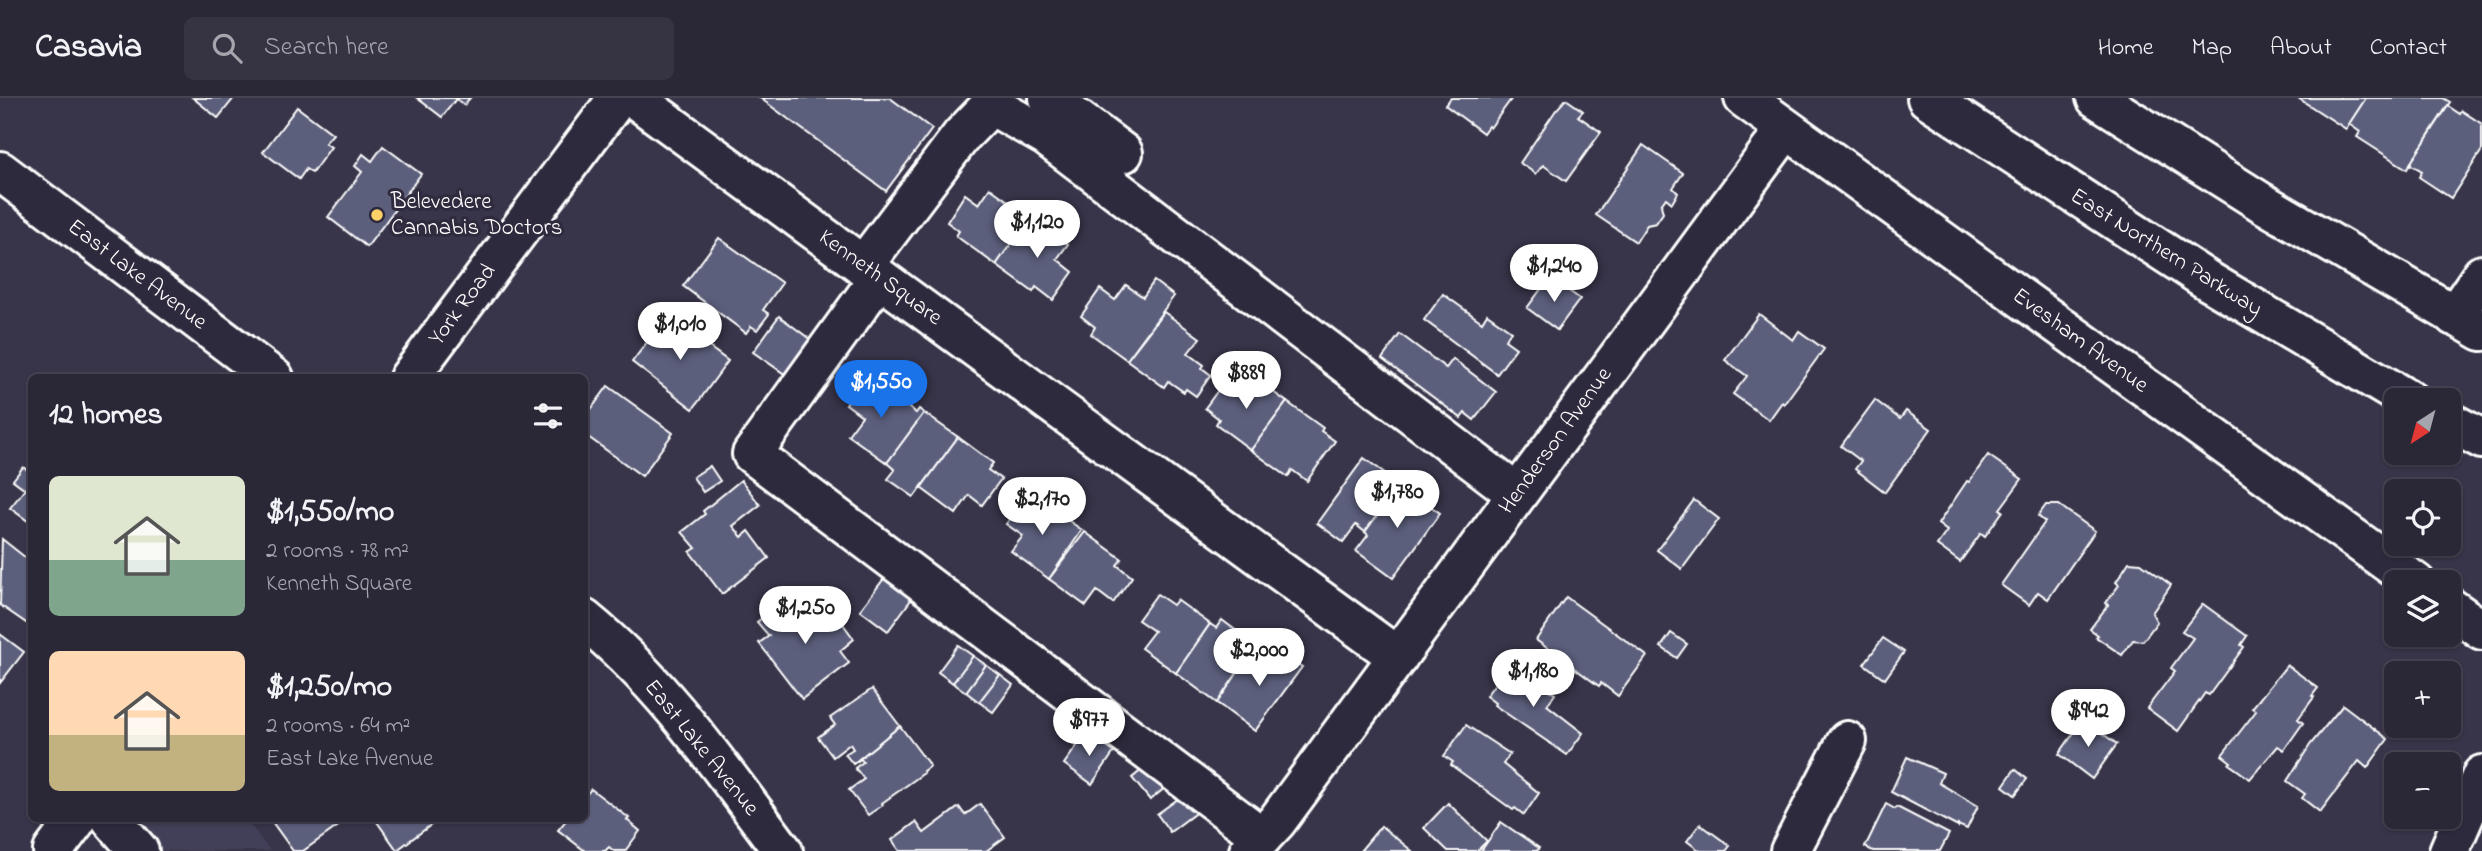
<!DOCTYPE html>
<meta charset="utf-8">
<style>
:root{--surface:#2a2737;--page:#363342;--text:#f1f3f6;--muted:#a5a5ad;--line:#464452;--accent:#1a73e8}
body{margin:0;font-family:"Indie Flower",sans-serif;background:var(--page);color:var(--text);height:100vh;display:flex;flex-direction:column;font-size:26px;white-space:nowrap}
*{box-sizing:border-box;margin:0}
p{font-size:23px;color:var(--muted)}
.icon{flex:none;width:38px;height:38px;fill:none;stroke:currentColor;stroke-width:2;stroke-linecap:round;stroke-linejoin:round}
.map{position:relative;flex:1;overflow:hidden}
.sheet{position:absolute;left:28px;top:276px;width:560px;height:448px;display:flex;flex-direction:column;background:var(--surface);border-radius:10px;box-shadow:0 2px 5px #0004,0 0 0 2px var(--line)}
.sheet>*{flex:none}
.needle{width:46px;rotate:216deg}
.fabs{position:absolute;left:2384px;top:290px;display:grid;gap:14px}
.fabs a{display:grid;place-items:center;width:77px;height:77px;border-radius:10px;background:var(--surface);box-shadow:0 2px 5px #0004,0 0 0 2px var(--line);font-size:35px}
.price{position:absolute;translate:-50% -60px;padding:0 16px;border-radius:24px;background:#fff;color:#222;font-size:23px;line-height:46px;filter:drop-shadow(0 2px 4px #0008)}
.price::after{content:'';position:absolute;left:50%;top:42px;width:21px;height:16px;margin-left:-10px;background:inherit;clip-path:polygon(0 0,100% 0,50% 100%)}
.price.active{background:var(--accent);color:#fff}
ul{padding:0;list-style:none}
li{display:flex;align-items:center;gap:21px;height:175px;padding:0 21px}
li span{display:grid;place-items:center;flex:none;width:196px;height:140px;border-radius:10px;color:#555}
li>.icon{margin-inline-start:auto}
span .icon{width:84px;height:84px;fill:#fffc;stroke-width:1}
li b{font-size:30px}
h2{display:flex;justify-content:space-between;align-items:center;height:84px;padding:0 21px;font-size:30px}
header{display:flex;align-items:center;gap:42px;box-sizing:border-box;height:98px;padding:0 35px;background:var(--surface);border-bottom:2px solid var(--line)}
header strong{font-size:33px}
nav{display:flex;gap:38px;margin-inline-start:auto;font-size:24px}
.search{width:490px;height:63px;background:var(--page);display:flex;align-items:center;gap:18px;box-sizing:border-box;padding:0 24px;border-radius:10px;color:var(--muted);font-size:26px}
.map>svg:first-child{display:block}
</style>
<header>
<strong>Casavia</strong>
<div class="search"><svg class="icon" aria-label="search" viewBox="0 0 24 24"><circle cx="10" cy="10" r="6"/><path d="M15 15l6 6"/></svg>Search here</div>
<nav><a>Home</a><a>Map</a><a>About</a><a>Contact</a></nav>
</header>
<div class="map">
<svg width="2482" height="753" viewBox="0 0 2482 753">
<rect width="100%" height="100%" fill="#383449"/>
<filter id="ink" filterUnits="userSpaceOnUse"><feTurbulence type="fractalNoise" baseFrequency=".0143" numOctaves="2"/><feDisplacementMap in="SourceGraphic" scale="14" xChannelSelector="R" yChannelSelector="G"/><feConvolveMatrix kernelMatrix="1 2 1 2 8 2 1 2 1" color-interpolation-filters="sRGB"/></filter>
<g filter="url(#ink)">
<path fill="#424158" d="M151,721h95l24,32h-130l-6,-8z"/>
<g fill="#5b5e7b" stroke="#fff" stroke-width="2">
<path d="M193,0h41l-16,20z"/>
<path d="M417,0h53l-6,7 -8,-6 -14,18z"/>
<path d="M760,0h130l42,31 -46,62z"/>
<path d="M1451,0h61l-22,30 -2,-2 -5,7 -38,-28z"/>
<path d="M2298,0h68l-20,31z"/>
<path d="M2366,0h77l7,4 -43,67 -50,-32 3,-5 -11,-8z"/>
<path d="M1566,1l17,12 -5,5 23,16 -35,49 -23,-16 -7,9 -16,-11 36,-53z"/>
<path d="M2448,8l12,8 2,-3 20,13v26l-31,48 -32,-21 3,-6 -12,-7z"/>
<path d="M297,9l36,27 -8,9 6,4 -19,26 -6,-4 -7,10 -36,-27z"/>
<path d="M1643,47l40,28 -10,15 5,5 -6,10 -6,-5 -5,7 2,8 -7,10 -9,2 -11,17 -40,-27z"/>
<path d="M383,48l38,28 -54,73 -39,-30 34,-45 -7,-6 8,-12 9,7z"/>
<path d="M990,90l40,29 -34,48 -40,-29 3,-5 -12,-9 18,-28 14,10z"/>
<path d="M1030,119l38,27 -11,15 16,13 -20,28 -17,-13 -3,5 -37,-27z"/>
<path d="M719,140l63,45 -19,27 6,4 -12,16 -6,-4 -5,7 -63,-47z"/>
<path d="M1550,179l30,22 -23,31 -30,-22z"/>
<path d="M1154,183l20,15 -47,64 -36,-26 4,-7 -14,-11 19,-27 15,11 11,-15 17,12z"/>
<path d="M1443,196l39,28 5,-8 24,17 -6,9 11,8 -19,26 -73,-54z"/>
<path d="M1164,214l36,26 -12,15 16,12 -2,3 9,7 -15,21 -10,-7 -2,3 -16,-11 -4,6 -37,-27z"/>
<path d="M1759,216l34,26 6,-9 25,18 -40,55 -2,-2 -13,18 -36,-26 14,-18 -22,-16z"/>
<path d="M667,218l61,45 -35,48 -61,-47z"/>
<path d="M779,218l32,24 -25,35 -33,-23z"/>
<path d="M1400,236l46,34 7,-9 43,33 -22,28 -9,-7 -4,5 -79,-59z"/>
<path d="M1251,278l36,26 -36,48 -35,-26 3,-5 -14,-11 19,-26 15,10z"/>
<path d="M864,281l16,12 2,-3 34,25 3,-4 5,4 -37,50 -39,-28 14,-19 -16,-12z"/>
<path d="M608,288l65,47 -31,43 -58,-42v-15z"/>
<path d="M1875,302l25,19 6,-8 25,18 -46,63 -30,-23 6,-8 -20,-15z"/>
<path d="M1287,304l36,26 -2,3 14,10 -28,40 -15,-11 -4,7 -37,-27z"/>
<path d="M924,315l34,24 -44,60 -26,-18 7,-9 -8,-7z"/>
<path d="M958,339l35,26 -5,7 13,9 -19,26 -13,-10 -13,19 -35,-26z"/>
<path d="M1988,357l34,24 -22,30 3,2 -18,25 -4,-3 -21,29 -23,-17 10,-14 -9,-7 29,-43 2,1z"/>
<path d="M1364,360l36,26 -35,48 -9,-7 -13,17 -26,-19z"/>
<path d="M710,368l10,15 -17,11 -10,-15z"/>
<path d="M23,369l9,6v51l-22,-16 15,-19 -12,-9z"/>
<path d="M741,382l19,25 -27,21 9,11 7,-6 20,27 -47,36 -32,-42 6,-4 -14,-16 23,-18 -2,-3z"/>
<path d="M1405,385l16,12 -2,3 21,15 -47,65 -37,-27 12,-16 -3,-3 35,-48 2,2z"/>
<path d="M1026,400l16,13 4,-6 36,25 -33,49 -38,-28 12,-15 -17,-12z"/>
<path d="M1694,402l25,19 -37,50 -25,-19z"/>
<path d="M2046,407h13l36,26 -47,68 -10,-7 -9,13 -28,-20 44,-63 -7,-6z"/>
<path d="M1085,434l37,27 -5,6 15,12 -19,26 -16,-12 -11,15 -37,-27z"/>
<path d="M2,441l24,19 6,-6v75l-32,-22z"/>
<path d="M2129,464l12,1 30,22 -19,28 5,9 -14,19 -10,-1 -11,15 -26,-18 2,-2 -8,-6 18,-24 -2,-2 13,-18 -3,-3z"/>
<path d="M886,478l27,21 -25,34 -28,-21z"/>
<path d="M1157,496l16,11 4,-5 33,24 -34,49 -35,-25 13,-17 -16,-11z"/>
<path d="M1566,499l81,59 -29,40 -17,-13 -2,3 -63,-46z"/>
<path d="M787,501l11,15 11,-9 13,17 13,-9 19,26 -14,12 9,12 -47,36 -43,-56 10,-7 -12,-14z"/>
<path d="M2203,506l44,32 -6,9 3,2 -35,48 -4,-2 -27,38 -31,-23 28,-37 -4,-3 22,-30 -11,-7z"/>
<path d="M1222,522l20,15 -10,13 5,4 4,-5 10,6 -34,50 -41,-30 34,-49 6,4z"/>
<path d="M1671,535l16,11 -10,14 -16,-11z"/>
<path d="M0,536l24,18 -24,31z"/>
<path d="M1883,540l21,14 -19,27 -21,-15z"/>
<path d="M958,547l15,11 -20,27 -15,-11z"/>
<path d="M1278,552l24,17 -47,64 -38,-28 30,-44 6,-4 13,10z"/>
<path d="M973,558l13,9 -20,27 -13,-9z"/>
<path d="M1509,566l46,30 -8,11 36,28 -16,22 -73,-50 1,-2 -9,-7z"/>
<path d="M986,567l14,10 -21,27 -13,-10z"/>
<path d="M2287,567l31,23 -6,8 2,1 -16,22 5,4 -19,27 -6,-4 -28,33 -21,-15 2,-2 -9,-7 34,-44 -4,-3z"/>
<path d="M1000,577l13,10 -20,27 -14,-10z"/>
<path d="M872,591l28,37 -47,38 -8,-10 8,-5 -3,-5 -17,13 -15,-20 17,-12 -5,-7z"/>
<path d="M2343,607l45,34 -21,29 -8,-7 -39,51 -18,-14 3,-4 -18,-13 23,-36z"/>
<path d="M2083,622l34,24 -25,35 -33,-25z"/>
<path d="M1466,627l44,29 -7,10 36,29 -15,22 -9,-7 -2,2 -62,-45 2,-3 -9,-6z"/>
<path d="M900,628l30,40 -7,5 1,2 -42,30 1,2 -15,10 -19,-25 15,-11 -9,-11 8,-6 -2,-3 -8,5z"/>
<path d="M1089,636l25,18 -22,32 -28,-20 20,-28 2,2z"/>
<path d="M1907,659l36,16 -4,10 39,23 -11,23 -9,-4v2l-67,-35z"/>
<path d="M1149,666l17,23 -16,13 -18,-22z"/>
<path d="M2015,671l12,10 -12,16 -12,-9z"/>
<path d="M591,691l38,29 -2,2 13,11 -15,20h-11l-5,-4 -4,4h-20l-27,-21 9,-11h17v-22z"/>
<path d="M1185,696l13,17 -28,21 -13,-18z"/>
<path d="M1448,705l39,38 -10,10h-29l-24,-23z"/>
<path d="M980,706l25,33 -19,14h-86l-8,-11 24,-18 8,11 35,-26 6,8z"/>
<path d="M1886,706l9,5 2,-2 52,27 -9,17h-67l-8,-4z"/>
<path d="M270,721h67l4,5 -38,27h-10z"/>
<path d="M375,721h64l-42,31z"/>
<path d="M1501,724l38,26 -2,3h-56z"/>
<path d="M1700,726l30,22 -4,5h-26l-13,-10z"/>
<path d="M1381,728l31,25h-52z"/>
</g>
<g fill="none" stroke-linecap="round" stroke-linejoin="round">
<g stroke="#fff" stroke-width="44">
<g id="minor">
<path d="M634,0l764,559"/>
<path d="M1049,0l74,55"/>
<path d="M1744,0l672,485"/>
<path d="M0,73l274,207"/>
<path d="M863,168l99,-131 29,-30 56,32 470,357"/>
<path d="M879,180l-127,176 510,383"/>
<path d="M2454,218l28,-41"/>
<path d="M2448,508l34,24"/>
<path d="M584,521c80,65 138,151 199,232"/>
<path d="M111,721l28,32"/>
<path d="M1249,753l28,-30 509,-692"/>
<path d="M1790,753l57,-110"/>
<path d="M2449,753l33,-76"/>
</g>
</g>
<g stroke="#fff" stroke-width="44">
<g id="major">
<path d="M1927,0l283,184 200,119"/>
<path d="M2096,0l165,104 221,129"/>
<path d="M409,280l209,-280"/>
<path d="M2448,323l34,18"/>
<path d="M53,753l24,-32"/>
</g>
</g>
<use href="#minor" stroke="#2f2a3d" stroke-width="38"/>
<use href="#major" stroke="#2f2a3d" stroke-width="38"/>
</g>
</g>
<circle fill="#ffd166" stroke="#2f2a3d" stroke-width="2.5" cx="377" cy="117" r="7"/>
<g text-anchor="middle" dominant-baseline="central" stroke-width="6" stroke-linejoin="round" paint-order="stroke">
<g font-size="23" fill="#fff" stroke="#2f2a3d" text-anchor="start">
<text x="391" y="104">Belevedere<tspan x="391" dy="26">Cannabis Doctors</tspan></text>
</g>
<g font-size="23" fill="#fff" stroke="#2f2a3d">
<text transform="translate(2166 155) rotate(32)">East Northern Parkway</text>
<text transform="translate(137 177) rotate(37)">East Lake Avenue</text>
<text transform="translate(880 180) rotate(36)">Kenneth Square</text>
<text transform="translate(463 207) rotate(-53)">York Road</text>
<text transform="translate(2080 243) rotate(36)">Evesham Avenue</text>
<text transform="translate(1556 343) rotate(-54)">Henderson Avenue</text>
<text transform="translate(701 650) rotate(51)">East Lake Avenue</text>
</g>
</g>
</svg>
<div class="fabs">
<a><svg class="needle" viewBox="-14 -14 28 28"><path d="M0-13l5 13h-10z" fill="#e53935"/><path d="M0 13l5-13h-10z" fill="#a5a5ad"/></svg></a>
<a><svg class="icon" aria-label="locate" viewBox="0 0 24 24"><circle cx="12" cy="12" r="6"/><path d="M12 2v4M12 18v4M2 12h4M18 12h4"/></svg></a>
<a><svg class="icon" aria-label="layers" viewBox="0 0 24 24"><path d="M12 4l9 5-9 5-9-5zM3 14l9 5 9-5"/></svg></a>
<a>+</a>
<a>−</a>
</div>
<b class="price" style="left:1037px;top:162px">$1,120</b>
<b class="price" style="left:1554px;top:206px">$1,240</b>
<b class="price" style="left:680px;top:264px">$1,010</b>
<b class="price" style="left:1246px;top:313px">$889</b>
<b class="price active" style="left:881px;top:322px">$1,550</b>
<b class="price" style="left:1397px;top:432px">$1,780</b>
<b class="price" style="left:1042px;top:439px">$2,170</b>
<b class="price" style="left:805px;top:548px">$1,250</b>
<b class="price" style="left:1259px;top:590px">$2,000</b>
<b class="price" style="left:1533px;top:611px">$1,180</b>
<b class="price" style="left:2088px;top:651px">$942</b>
<b class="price" style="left:1089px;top:660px">$977</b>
<section class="sheet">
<h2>12 homes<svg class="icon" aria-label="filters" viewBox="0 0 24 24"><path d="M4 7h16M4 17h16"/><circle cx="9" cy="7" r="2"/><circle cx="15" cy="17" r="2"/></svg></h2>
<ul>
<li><span style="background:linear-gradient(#dfe7d0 60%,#7fa58c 0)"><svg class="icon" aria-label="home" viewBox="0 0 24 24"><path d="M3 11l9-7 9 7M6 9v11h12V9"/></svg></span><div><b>$1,550/mo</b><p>2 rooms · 78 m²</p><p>Kenneth Square</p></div></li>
<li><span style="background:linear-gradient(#ffd9b3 60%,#c2b280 0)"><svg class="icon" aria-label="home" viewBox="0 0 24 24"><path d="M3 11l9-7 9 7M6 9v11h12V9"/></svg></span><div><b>$1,250/mo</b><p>2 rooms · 64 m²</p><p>East Lake Avenue</p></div></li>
</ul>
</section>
</div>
